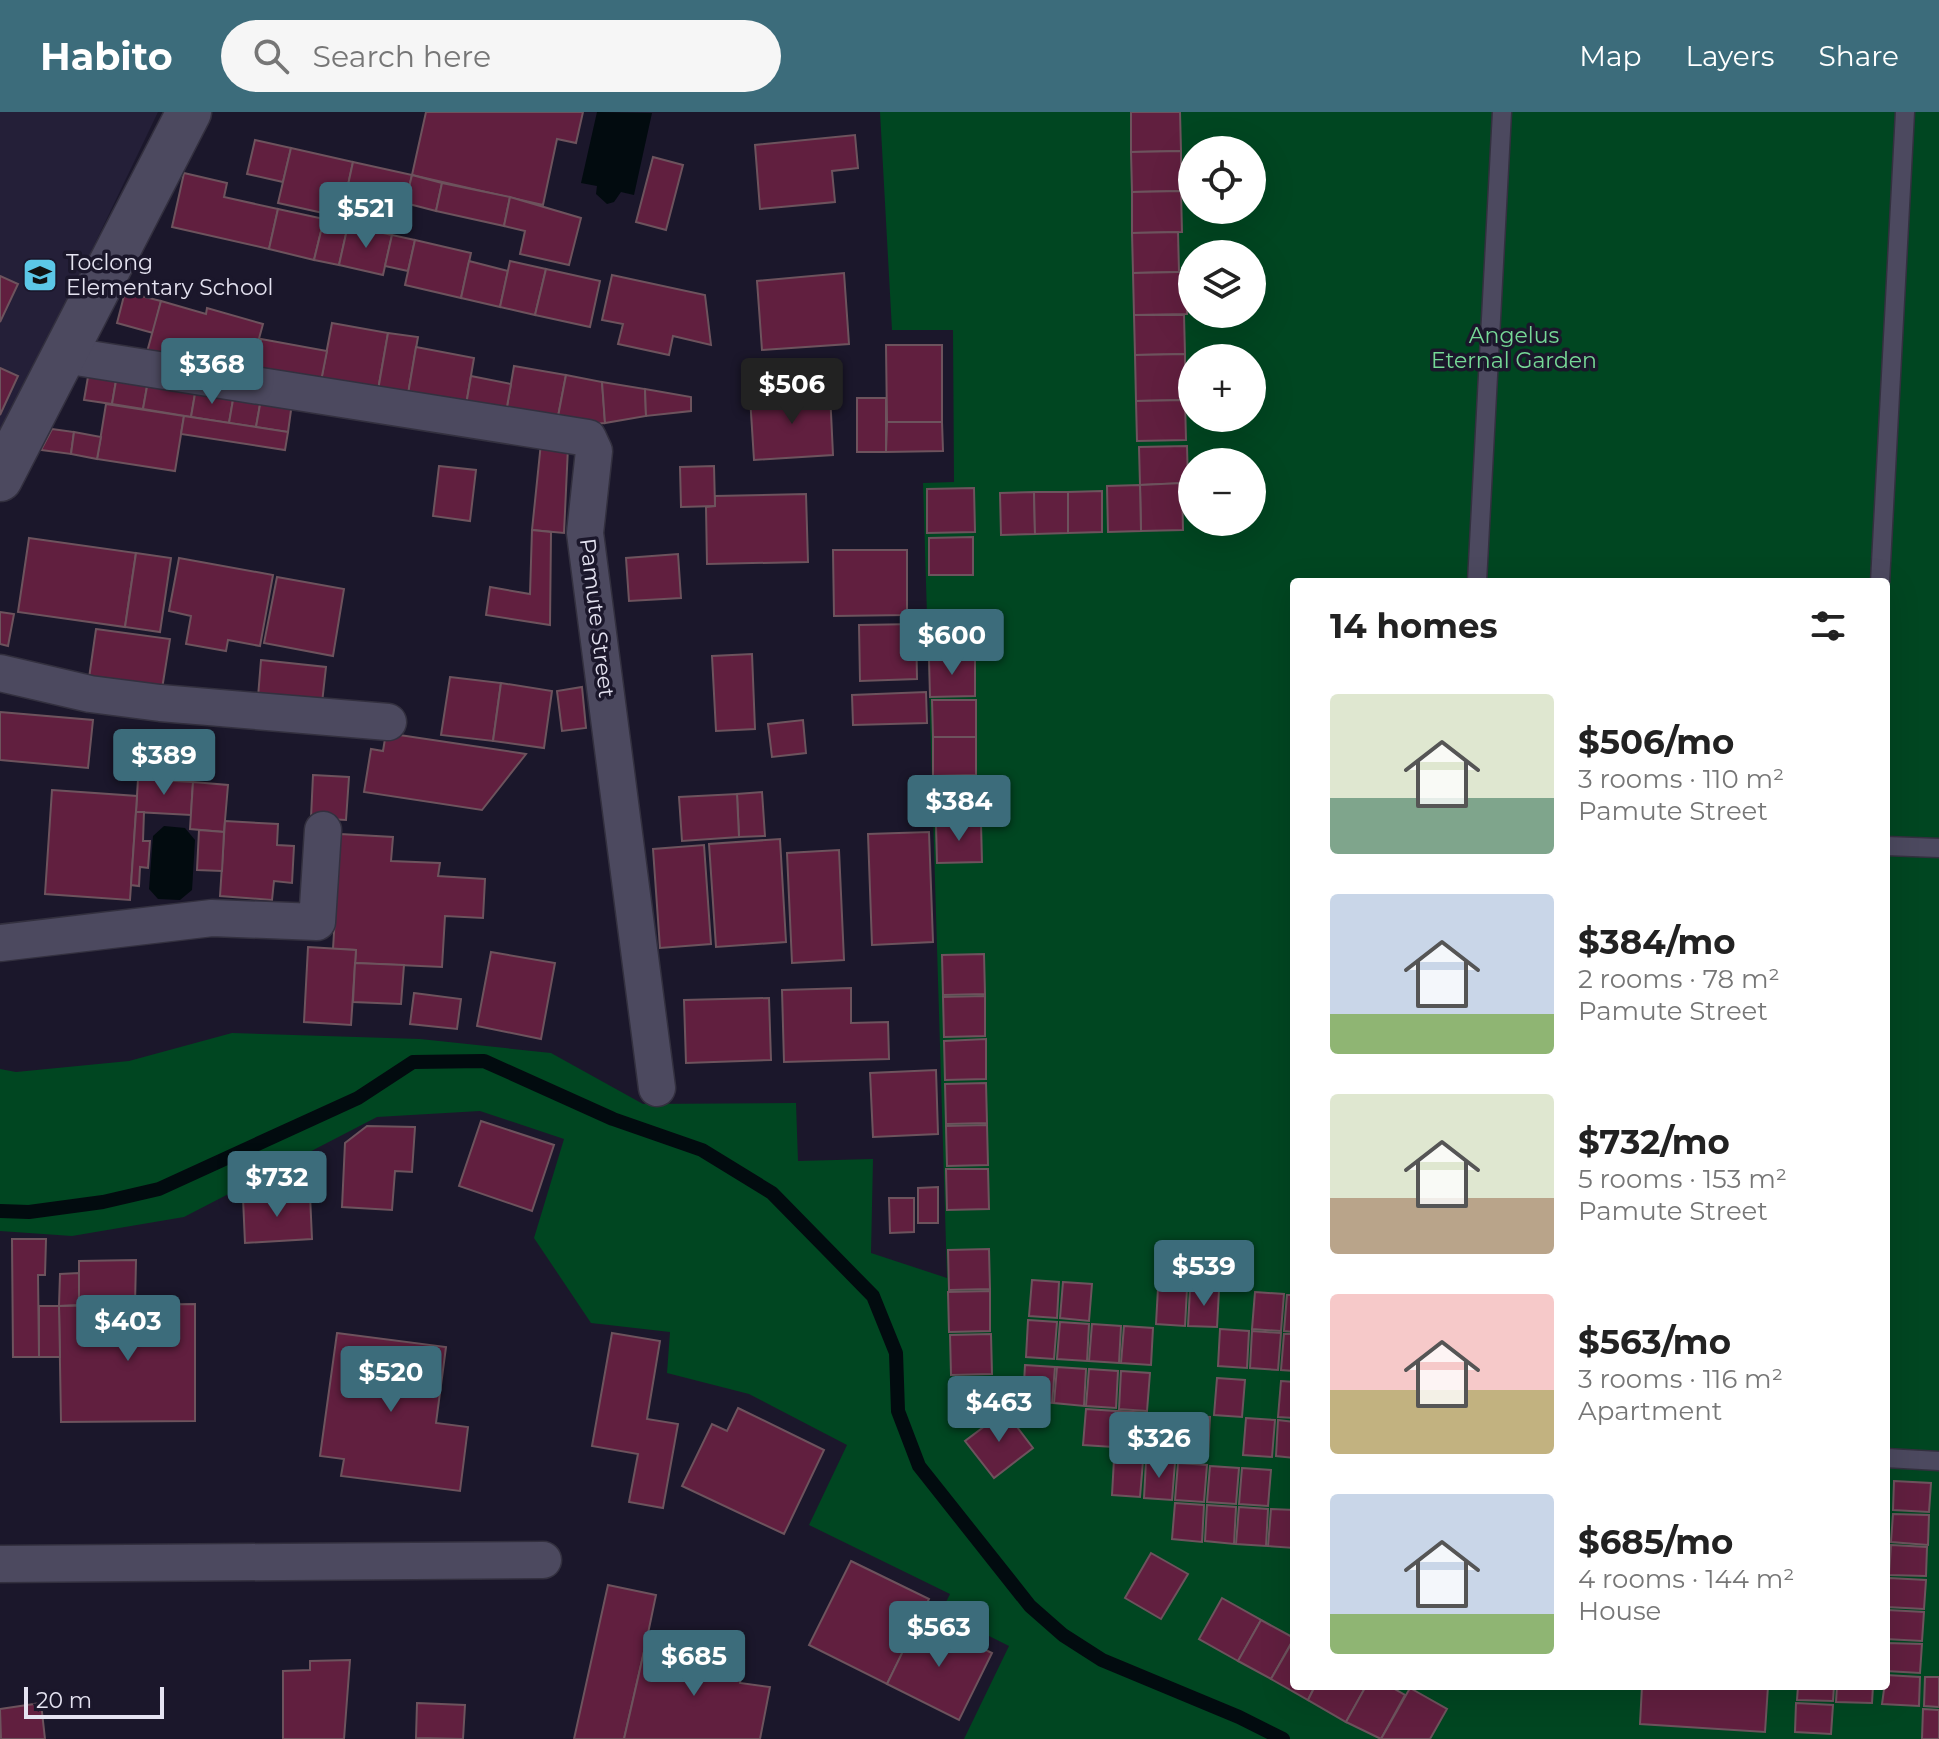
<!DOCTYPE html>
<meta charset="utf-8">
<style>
:root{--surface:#fff;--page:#f6f6f6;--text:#222;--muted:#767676;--accent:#3c6c7b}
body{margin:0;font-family:Montserrat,sans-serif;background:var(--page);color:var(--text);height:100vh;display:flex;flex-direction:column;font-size:30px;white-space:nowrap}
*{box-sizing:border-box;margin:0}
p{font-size:26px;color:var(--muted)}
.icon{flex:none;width:44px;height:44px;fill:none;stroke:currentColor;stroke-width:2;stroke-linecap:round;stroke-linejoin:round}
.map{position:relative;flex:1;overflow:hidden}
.side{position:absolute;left:1290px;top:466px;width:600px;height:1112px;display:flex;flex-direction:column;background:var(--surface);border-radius:8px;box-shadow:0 8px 32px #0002}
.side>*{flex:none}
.tools{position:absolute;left:1178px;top:24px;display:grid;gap:16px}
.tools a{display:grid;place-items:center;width:88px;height:88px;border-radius:50%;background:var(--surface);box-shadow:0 8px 32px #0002;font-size:40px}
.scale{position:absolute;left:24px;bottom:20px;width:140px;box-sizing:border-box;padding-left:8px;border:4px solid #e5e3f1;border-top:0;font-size:22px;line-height:28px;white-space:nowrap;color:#e5e3f1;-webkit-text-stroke:6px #1b172b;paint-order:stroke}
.price{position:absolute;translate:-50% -68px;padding:0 18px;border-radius:8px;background:var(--accent);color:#fff;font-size:26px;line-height:52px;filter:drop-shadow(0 2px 4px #0008)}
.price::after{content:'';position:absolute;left:50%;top:48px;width:24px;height:18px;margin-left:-12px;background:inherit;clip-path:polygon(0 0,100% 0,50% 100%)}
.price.on{background:#222;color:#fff}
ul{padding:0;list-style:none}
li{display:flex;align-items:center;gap:24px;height:200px;padding:0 40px}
li span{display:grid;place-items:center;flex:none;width:224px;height:160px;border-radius:8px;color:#555}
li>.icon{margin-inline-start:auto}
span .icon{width:96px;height:96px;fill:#fffc;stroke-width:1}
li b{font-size:34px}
h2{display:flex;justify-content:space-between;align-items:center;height:96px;padding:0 40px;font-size:34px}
header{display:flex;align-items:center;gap:48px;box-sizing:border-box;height:112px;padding:0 40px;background:var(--accent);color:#fff}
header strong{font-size:38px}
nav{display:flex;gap:44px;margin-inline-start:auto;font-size:28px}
.search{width:560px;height:72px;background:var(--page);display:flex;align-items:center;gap:20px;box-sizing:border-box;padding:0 28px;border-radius:44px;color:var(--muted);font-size:30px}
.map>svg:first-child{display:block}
</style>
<header>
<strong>Habito</strong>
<div class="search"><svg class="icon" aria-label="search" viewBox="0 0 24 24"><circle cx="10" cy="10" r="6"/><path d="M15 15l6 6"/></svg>Search here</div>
<nav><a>Map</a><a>Layers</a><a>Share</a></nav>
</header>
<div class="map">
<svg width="1939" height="1627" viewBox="0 0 1939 1627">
<rect width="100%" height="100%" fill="#1b172b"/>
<path fill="#241f38" d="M0,0h158l-157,327h-1z"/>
<path fill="#004621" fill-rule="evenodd" d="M880,0h1059v1627h-975l45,-93 -68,-34 9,-18 -141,-69 38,-80 -98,-51 -82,-21 3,-41 -79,-9 -57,-85 30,-99 -84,-28 -103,6 -193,100 -112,19 -72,-5v-162l16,3 113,-11 103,-28 188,6 131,14 92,51 153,-1 2,58 75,-2 -2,94 76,25 -24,-795 31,-1 -1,-152h-61zM1192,38h60v60h-60zM1192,142h60v60h-60zM1192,246h60v60h-60zM1192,350h60v60h-60zM1294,470h592v1104h-592z"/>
<g fill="#020b0f">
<path d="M597,0l55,1 -18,82 -13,-3 -7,10 -7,2 -11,-10 1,-8 -16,-3z"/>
<path d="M164,714l21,2 10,12 -3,50 -12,10 -22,-1 -9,-10 4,-53z"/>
</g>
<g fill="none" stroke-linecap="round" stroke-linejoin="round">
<path stroke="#020b0f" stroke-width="14" d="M0,1099l29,1 74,-10 56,-13 199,-91 55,-36 71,-1 129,58 89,31 70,43 101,103 23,57 2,58 21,55 111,140 33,29 39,25 137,57 44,22"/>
</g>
<g fill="#611f3f" stroke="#6d535d" stroke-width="2">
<path d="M426,0h157l-7,31 -19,-4 -14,66 -131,-30z"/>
<path d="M1131,0h49l1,39 -50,1z"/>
<path d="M855,23l3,33 -26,3 3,31 -75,7 -5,-64z"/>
<path d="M255,28l36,8 -8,34 -36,-8z"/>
<path d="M291,36l62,14 -12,55 -63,-14z"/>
<path d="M1181,39v40l-49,1 -1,-40z"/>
<path d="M653,45l30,8 -17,65 -30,-8z"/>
<path d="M353,50l59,13 -13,55 -58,-13z"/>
<path d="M184,61l43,10 -3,14 54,12 -9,40 -97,-22z"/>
<path d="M412,63l30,8 -6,28 -31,-8z"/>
<path d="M442,71l68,14 -6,29 -68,-15z"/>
<path d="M1181,79l1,41 -50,1v-41z"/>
<path d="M510,85l71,21 -12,47 -49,-11 5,-23 -21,-5z"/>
<path d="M278,97l46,10 -10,41 -45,-11z"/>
<path d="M324,107l24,6 -9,40 -25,-5z"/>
<path d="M348,113l44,10 -9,40 -44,-10z"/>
<path d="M1178,120l1,40 -46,1 -1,-40z"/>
<path d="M392,123l23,5 -7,31 -23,-5z"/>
<path d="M415,128l56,13 -10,45 -56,-13z"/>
<path d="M469,149l39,10 -8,36 -39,-9z"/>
<path d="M510,149l36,8 -11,46 -35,-8z"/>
<path d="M546,157l54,12 -10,46 -55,-12z"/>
<path d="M1179,160h7l1,42 -53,1 -1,-42z"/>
<path d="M844,161l5,71 -87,6 -5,-69z"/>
<path d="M612,163l93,20 6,50 -38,-9 -4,19 -51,-11 5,-20 -21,-4z"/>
<path d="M0,164l18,8 -18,38z"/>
<path d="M125,180l36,9 -8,32 -36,-10z"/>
<path d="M161,189l45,13 1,-6 56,16 -15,55 -101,-27z"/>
<path d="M1134,203h50l1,39 -50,1z"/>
<path d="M332,211l56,10 -11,63 -57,-10z"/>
<path d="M388,221l30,4 -11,63 -30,-4z"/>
<path d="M261,227l66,12 -7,35 -65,-12z"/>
<path d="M886,233h56v77h-55z"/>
<path d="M416,235l58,11 -9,53 -58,-11z"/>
<path d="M1185,242v46l-49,1 -1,-46z"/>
<path d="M514,254l52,9 -10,52 -51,-9z"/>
<path d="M0,256l18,8 -18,39z"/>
<path d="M89,259l28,4 -5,29 -28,-4z"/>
<path d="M117,263l31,6 -5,28 -31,-5z"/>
<path d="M566,263l36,7 3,41 -49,4z"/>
<path d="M471,264l40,8 -6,34 -40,-7z"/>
<path d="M148,269l48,7 -5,29 -48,-8z"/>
<path d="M602,270l43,7 1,27 -41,7z"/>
<path d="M196,276l38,6 -5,29 -38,-6z"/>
<path d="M645,277l46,8v14l-45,5z"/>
<path d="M830,280l3,63 -79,5 -4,-63z"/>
<path d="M234,282l27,5 -5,28 -27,-4z"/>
<rect x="857" y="286" width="29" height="54"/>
<path d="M261,287l31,4 -4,29 -32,-5z"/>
<path d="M1185,288l1,40 -49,1 -1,-40z"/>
<path d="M106,292l78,12 -9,55 -78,-12z"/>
<path d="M184,304l104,16 -3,18 -104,-16z"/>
<path d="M887,310h55l1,29 -57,1z"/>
<path d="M52,317l22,3 -3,22 -30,-4z"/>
<path d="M74,320l27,5 -4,22 -26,-5z"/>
<path d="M541,331l27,4 -4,86 -32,-3z"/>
<path d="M1187,334l1,37 -48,2 -1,-38z"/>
<path d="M439,354l37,4 -6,51 -37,-5z"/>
<path d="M714,354l1,40 -34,1 -1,-40z"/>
<path d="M1182,371l1,47 -42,1 -1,-46z"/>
<path d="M1140,373l1,46 -33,1 -1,-46z"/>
<path d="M974,376l1,44 -48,1v-44z"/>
<path d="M1102,379v41l-34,1v-41z"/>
<path d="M1034,380l1,42 -34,1 -1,-42z"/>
<path d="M1034,380h34v41l-33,1z"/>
<path d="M806,382l2,68 -101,2 -1,-57 9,-1v-10z"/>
<path d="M532,418l19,2 -1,93 -64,-10 4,-28 40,7z"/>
<path d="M973,425v38h-44v-37z"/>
<path d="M29,426l107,15 -11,74 -107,-15z"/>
<path d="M833,438h74v65l-73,1z"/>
<path d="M136,441l35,5 -11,74 -35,-5z"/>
<path d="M678,442l3,44 -52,3 -3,-43z"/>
<path d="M179,446l94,17 -13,71 -32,-6 -2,11 -40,-7 5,-28 -22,-5z"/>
<path d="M277,465l67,12 -11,67 -69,-13z"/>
<path d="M0,500l14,2 -6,32 -8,-2z"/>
<path d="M975,502v44l-46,1v-44z"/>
<path d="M916,512l1,55 -57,2 -1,-56z"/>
<path d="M96,517l74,10 -8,50 -73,-11z"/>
<path d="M752,542l3,75 -39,2 -4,-75z"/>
<path d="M975,546v38l-45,1 -1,-38z"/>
<path d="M261,548l65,7 -4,36 -64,-6z"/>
<path d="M450,565l51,6 -8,58 -52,-6z"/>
<path d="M501,571l51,8 -8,57 -51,-7z"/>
<path d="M582,575l4,41 -24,3 -5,-40z"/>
<path d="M926,580l1,31 -74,2 -1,-30z"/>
<path d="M932,588h44v37h-43z"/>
<path d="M0,600l93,8 -5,48 -88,-8z"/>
<path d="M803,608l3,33 -34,4 -4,-33z"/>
<path d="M386,621l140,21 -44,56 -118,-18 7,-43 12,2z"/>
<path d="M933,625h43v38l-43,1z"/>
<path d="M313,663l36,2 -3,43 -35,-2z"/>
<path d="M138,667l55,3 -2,33 -55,-3z"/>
<path d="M193,670l35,3 -4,47 -34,-3z"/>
<path d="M52,678l85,6 -7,104 -85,-6z"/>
<path d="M762,680l3,44 -26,1 -2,-43z"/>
<path d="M737,682l2,43 -57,4 -3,-44z"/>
<path d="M136,700h8l-1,29h7l-2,27 -8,-1 -1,19 -8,-1z"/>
<path d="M225,709l53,3 -1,21 17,1 -2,37 -18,-2 -2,19 -52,-4z"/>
<path d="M981,711l1,39 -45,1 -1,-38z"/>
<path d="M199,718l25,2 -2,39 -25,-1z"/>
<path d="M929,720l4,110 -61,3 -4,-111z"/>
<path d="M340,722l53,3 -2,24 49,2 -2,13 47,3 -2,39 -38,-2 -3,51 -87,-4 1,-13 -23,-1z"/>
<path d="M780,727l6,103 -70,5 -7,-103z"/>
<path d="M704,733l7,99 -51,4 -7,-99z"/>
<path d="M839,738l5,110 -52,3 -5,-110z"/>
<path d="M308,835l48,3 -5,75 -47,-3z"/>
<path d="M491,840l64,11 -14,76 -64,-13z"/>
<path d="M984,842l1,40 -42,1 -1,-40z"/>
<path d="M355,851l49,2 -3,39 -48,-2z"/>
<path d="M851,876v35l37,-1 1,37 -105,3 -2,-72z"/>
<path d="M414,881l47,6 -4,30 -47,-5z"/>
<path d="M985,884v40l-41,1 -1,-40z"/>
<path d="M769,886l2,62 -85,3 -2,-63z"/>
<path d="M986,927v40l-41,1 -1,-39z"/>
<path d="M936,958l2,64 -65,3 -3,-64z"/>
<path d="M986,971l1,40 -41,1 -1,-40z"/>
<path d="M481,1009l73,24 -22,66 -73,-25z"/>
<path d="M987,1013l1,40 -41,1 -1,-40z"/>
<path d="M367,1014l48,1 -3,45 -17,-1 -3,39 -50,-3 3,-64z"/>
<path d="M946,1057h42l1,40 -42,1z"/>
<path d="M938,1075v36h-20v-35z"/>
<path d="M310,1083l2,44 -67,4 -2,-45z"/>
<path d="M889,1086h25v34l-24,1z"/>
<path d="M12,1127h34l-1,36h-7l1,82h-26z"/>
<path d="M989,1137l1,40 -41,1 -1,-40z"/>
<path d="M136,1148l-1,45h-56v-44z"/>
<path d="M79,1161v32l-20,1 1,-32z"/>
<path d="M1032,1168l27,2 -2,36 -28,-2z"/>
<path d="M1063,1170l29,2 -3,37 -29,-3z"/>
<path d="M1158,1176l29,1 -2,37 -29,-2z"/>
<path d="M1190,1177l29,1 -2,37 -29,-1z"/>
<path d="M990,1179v40l-41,1 -1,-40z"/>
<path d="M1255,1180l29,2 -3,37 -29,-2z"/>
<path d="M1287,1183h7v37l-10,-1z"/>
<path d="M195,1192v117l-134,1 -2,-116z"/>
<path d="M39,1194h20l1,51h-21z"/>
<path d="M1028,1208l29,2 -3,37 -28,-2z"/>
<path d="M1060,1210l29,2 -2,37 -30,-2z"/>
<path d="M1092,1212l29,2 -2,37 -30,-2z"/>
<path d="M1124,1214l29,2 -2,37 -30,-2z"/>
<path d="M1220,1217l29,2 -2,37 -29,-2z"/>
<path d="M1252,1219l29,2 -3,37 -28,-2z"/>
<path d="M337,1221l109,14 -10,76 32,4 -8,64 -119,-15 3,-17 -24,-3z"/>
<path d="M612,1221l48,8 -13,78 31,5 -15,84 -34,-6 9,-48 -46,-8z"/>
<path d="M991,1222l1,40 -41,1 -1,-40z"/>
<path d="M1284,1222h10v37l-13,-1z"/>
<path d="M1025,1253l30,2 -3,36 -29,-2z"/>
<path d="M1057,1255l29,2 -2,37 -30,-3z"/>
<path d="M1089,1257l29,2 -2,37 -30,-2z"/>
<path d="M1121,1259l29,2 -3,38 -28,-2z"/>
<path d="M1217,1266l28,2 -3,37 -28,-2z"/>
<path d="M1281,1269l13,1v36l-16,-1z"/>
<path d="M738,1296l86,42 -40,84 -102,-48 30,-62 15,7z"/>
<path d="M1086,1297l30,2 -3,36 -30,-2z"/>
<path d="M1005,1299l28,37 -39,30 -29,-37z"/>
<path d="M1118,1299l29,2 -3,37 -29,-3z"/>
<path d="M1150,1301l29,2 -2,37 -30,-3z"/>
<path d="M1182,1303l28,2 -2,38 -29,-3z"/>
<path d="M1246,1306l29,2 -3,37 -29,-2z"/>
<path d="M1278,1308l16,2v36l-18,-2z"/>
<path d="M1114,1347l29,2 -3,36 -28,-2z"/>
<path d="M1146,1349l29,2 -3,37 -28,-2z"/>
<path d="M1178,1351l29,2 -3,37 -29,-2z"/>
<path d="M1210,1354l29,2 -3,36 -29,-2z"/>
<path d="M1242,1356l29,2 -3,36 -29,-2z"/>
<path d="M1894,1369l37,2 -2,29 -36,-2z"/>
<path d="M1175,1391l29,2 -2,37 -30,-3z"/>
<path d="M1207,1393l29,2 -2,37 -29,-3z"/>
<path d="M1239,1395l29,2 -2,37 -30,-2z"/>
<path d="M1271,1397l23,1v38l-26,-2z"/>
<path d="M1893,1402l36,1 -1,30 -37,-3z"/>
<path d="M1891,1433l36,2 -1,29 -37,-1z"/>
<path d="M1151,1441l37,21 -27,45 -36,-21z"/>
<path d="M851,1449l78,38 -42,85 -78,-39z"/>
<path d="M1889,1466l37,2 -2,29 -37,-2z"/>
<path d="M608,1473l48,10 -10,48 -22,96h-50z"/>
<path d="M1222,1486l39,22 -23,41 -39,-22z"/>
<path d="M1887,1498l37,2 -2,29 -36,-2z"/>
<path d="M919,1506l73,35 -33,67 -72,-36z"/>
<path d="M1261,1508l33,18 -23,41 -33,-18z"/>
<path d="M1294,1527v47h21l-7,14 -37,-21z"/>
<path d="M646,1531l98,17 -4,23 30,4 -10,52h-136z"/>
<path d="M1886,1531l36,1 -2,29 -34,-2z"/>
<path d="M350,1548l-6,79h-61v-68l27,-1v-9z"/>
<path d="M1886,1563l34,2 -1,29 -37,-2z"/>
<path d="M1925,1565h14v30l-15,-1z"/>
<path d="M1315,1574h51l-20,36 -38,-22z"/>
<path d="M1366,1574h23l16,9 -24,44 -35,-17z"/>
<path d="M1642,1574h126l-3,46 -125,-8z"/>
<path d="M1798,1574h36l-1,15 -36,-1z"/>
<path d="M1837,1574h36l-1,17 -36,-1z"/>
<path d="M1410,1576l37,21 -17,30h-49z"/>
<path d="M41,1591l4,36h-44l-1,-30z"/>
<path d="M417,1591l48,2 -2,34 -47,-1z"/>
<path d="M1796,1591l37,2 -2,29 -36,-2z"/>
<path d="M1923,1597l16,1v29h-17z"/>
</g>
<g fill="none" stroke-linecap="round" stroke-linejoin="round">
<g stroke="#33303f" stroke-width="21">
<g id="lane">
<path d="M1477,470l25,-470"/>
<path d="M1880,470l25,-470"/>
<path d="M1886,734l53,2"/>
<path d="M1886,1346l53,3"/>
</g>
</g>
<g stroke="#33303f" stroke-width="39">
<g id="street">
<path d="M64,243l524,83 6,13 -9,82 72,555"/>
<path d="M0,561l90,21 70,9 228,19"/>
<path d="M0,831l212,-25 105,4 6,-92"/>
<path d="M0,1452l543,-4"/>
</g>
</g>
<g stroke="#33303f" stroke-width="47">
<path id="secondary" d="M0,367l189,-367"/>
</g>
<use href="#lane" stroke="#4c495f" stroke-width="18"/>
<use href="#street" stroke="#4c495f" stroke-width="36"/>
<use href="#secondary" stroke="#4c495f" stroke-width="44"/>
</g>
<defs>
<g id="school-square" transform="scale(1.8)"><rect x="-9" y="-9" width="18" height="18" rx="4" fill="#5cc7e7" stroke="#1b172b"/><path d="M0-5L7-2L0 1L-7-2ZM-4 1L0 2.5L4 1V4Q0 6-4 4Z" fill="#111"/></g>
</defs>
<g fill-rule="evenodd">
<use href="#school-square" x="40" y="163"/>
</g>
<g text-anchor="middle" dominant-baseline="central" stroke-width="7" stroke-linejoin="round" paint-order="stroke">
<g font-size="22" fill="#e5e3f1" stroke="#1b172b" text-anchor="start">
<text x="66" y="150">Toclong<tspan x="66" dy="25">Elementary School</tspan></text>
</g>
<g font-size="22" fill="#76d997" stroke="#1b172b">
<text x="1514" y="223">Angelus<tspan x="1514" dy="25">Eternal Garden</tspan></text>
</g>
<g font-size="22" fill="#e5e3f1" stroke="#1b172b">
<text transform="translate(597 506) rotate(83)">Pamute Street</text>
</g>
</g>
</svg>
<div class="tools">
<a><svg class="icon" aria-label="locate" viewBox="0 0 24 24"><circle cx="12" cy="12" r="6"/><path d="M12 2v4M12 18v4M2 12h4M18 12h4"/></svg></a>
<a><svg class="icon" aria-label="layers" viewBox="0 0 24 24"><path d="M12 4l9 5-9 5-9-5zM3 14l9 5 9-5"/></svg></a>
<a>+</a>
<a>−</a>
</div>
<div class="scale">20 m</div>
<b class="price" style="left:366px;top:138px">$521</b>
<b class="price" style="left:212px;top:294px">$368</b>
<b class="price on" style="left:792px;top:314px">$506</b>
<b class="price" style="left:952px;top:565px">$600</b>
<b class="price" style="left:164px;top:685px">$389</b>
<b class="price" style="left:959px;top:731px">$384</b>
<b class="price" style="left:277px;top:1107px">$732</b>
<b class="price" style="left:1204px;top:1196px">$539</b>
<b class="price" style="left:128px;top:1251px">$403</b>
<b class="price" style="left:391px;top:1302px">$520</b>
<b class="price" style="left:999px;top:1332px">$463</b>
<b class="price" style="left:1159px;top:1368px">$326</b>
<b class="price" style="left:939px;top:1557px">$563</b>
<b class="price" style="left:694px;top:1586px">$685</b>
<section class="side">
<h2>14 homes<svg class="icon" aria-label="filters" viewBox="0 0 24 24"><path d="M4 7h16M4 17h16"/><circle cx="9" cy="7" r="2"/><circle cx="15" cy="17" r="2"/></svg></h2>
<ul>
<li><span style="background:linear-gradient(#dfe7d0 65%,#7fa58c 0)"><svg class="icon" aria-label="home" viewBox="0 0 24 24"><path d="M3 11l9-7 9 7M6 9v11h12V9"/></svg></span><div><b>$506/mo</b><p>3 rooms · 110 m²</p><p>Pamute Street</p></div></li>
<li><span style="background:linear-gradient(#c9d6e8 75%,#8fb573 0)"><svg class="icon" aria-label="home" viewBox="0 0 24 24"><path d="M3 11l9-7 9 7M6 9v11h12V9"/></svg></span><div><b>$384/mo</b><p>2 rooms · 78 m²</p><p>Pamute Street</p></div></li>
<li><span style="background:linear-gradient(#dfe7d0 65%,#b9a48a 0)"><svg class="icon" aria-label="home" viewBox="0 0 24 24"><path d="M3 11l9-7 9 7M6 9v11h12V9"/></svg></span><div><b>$732/mo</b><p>5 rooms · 153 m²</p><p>Pamute Street</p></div></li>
<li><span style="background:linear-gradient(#f6c9c9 60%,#c2b280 0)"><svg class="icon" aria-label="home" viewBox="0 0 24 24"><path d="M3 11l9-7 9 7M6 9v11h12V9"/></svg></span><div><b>$563/mo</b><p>3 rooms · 116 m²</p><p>Apartment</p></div></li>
<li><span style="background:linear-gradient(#c9d6e8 75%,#8fb573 0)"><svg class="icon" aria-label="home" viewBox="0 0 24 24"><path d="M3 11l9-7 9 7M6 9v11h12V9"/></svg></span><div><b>$685/mo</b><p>4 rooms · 144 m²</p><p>House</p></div></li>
</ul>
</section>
</div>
